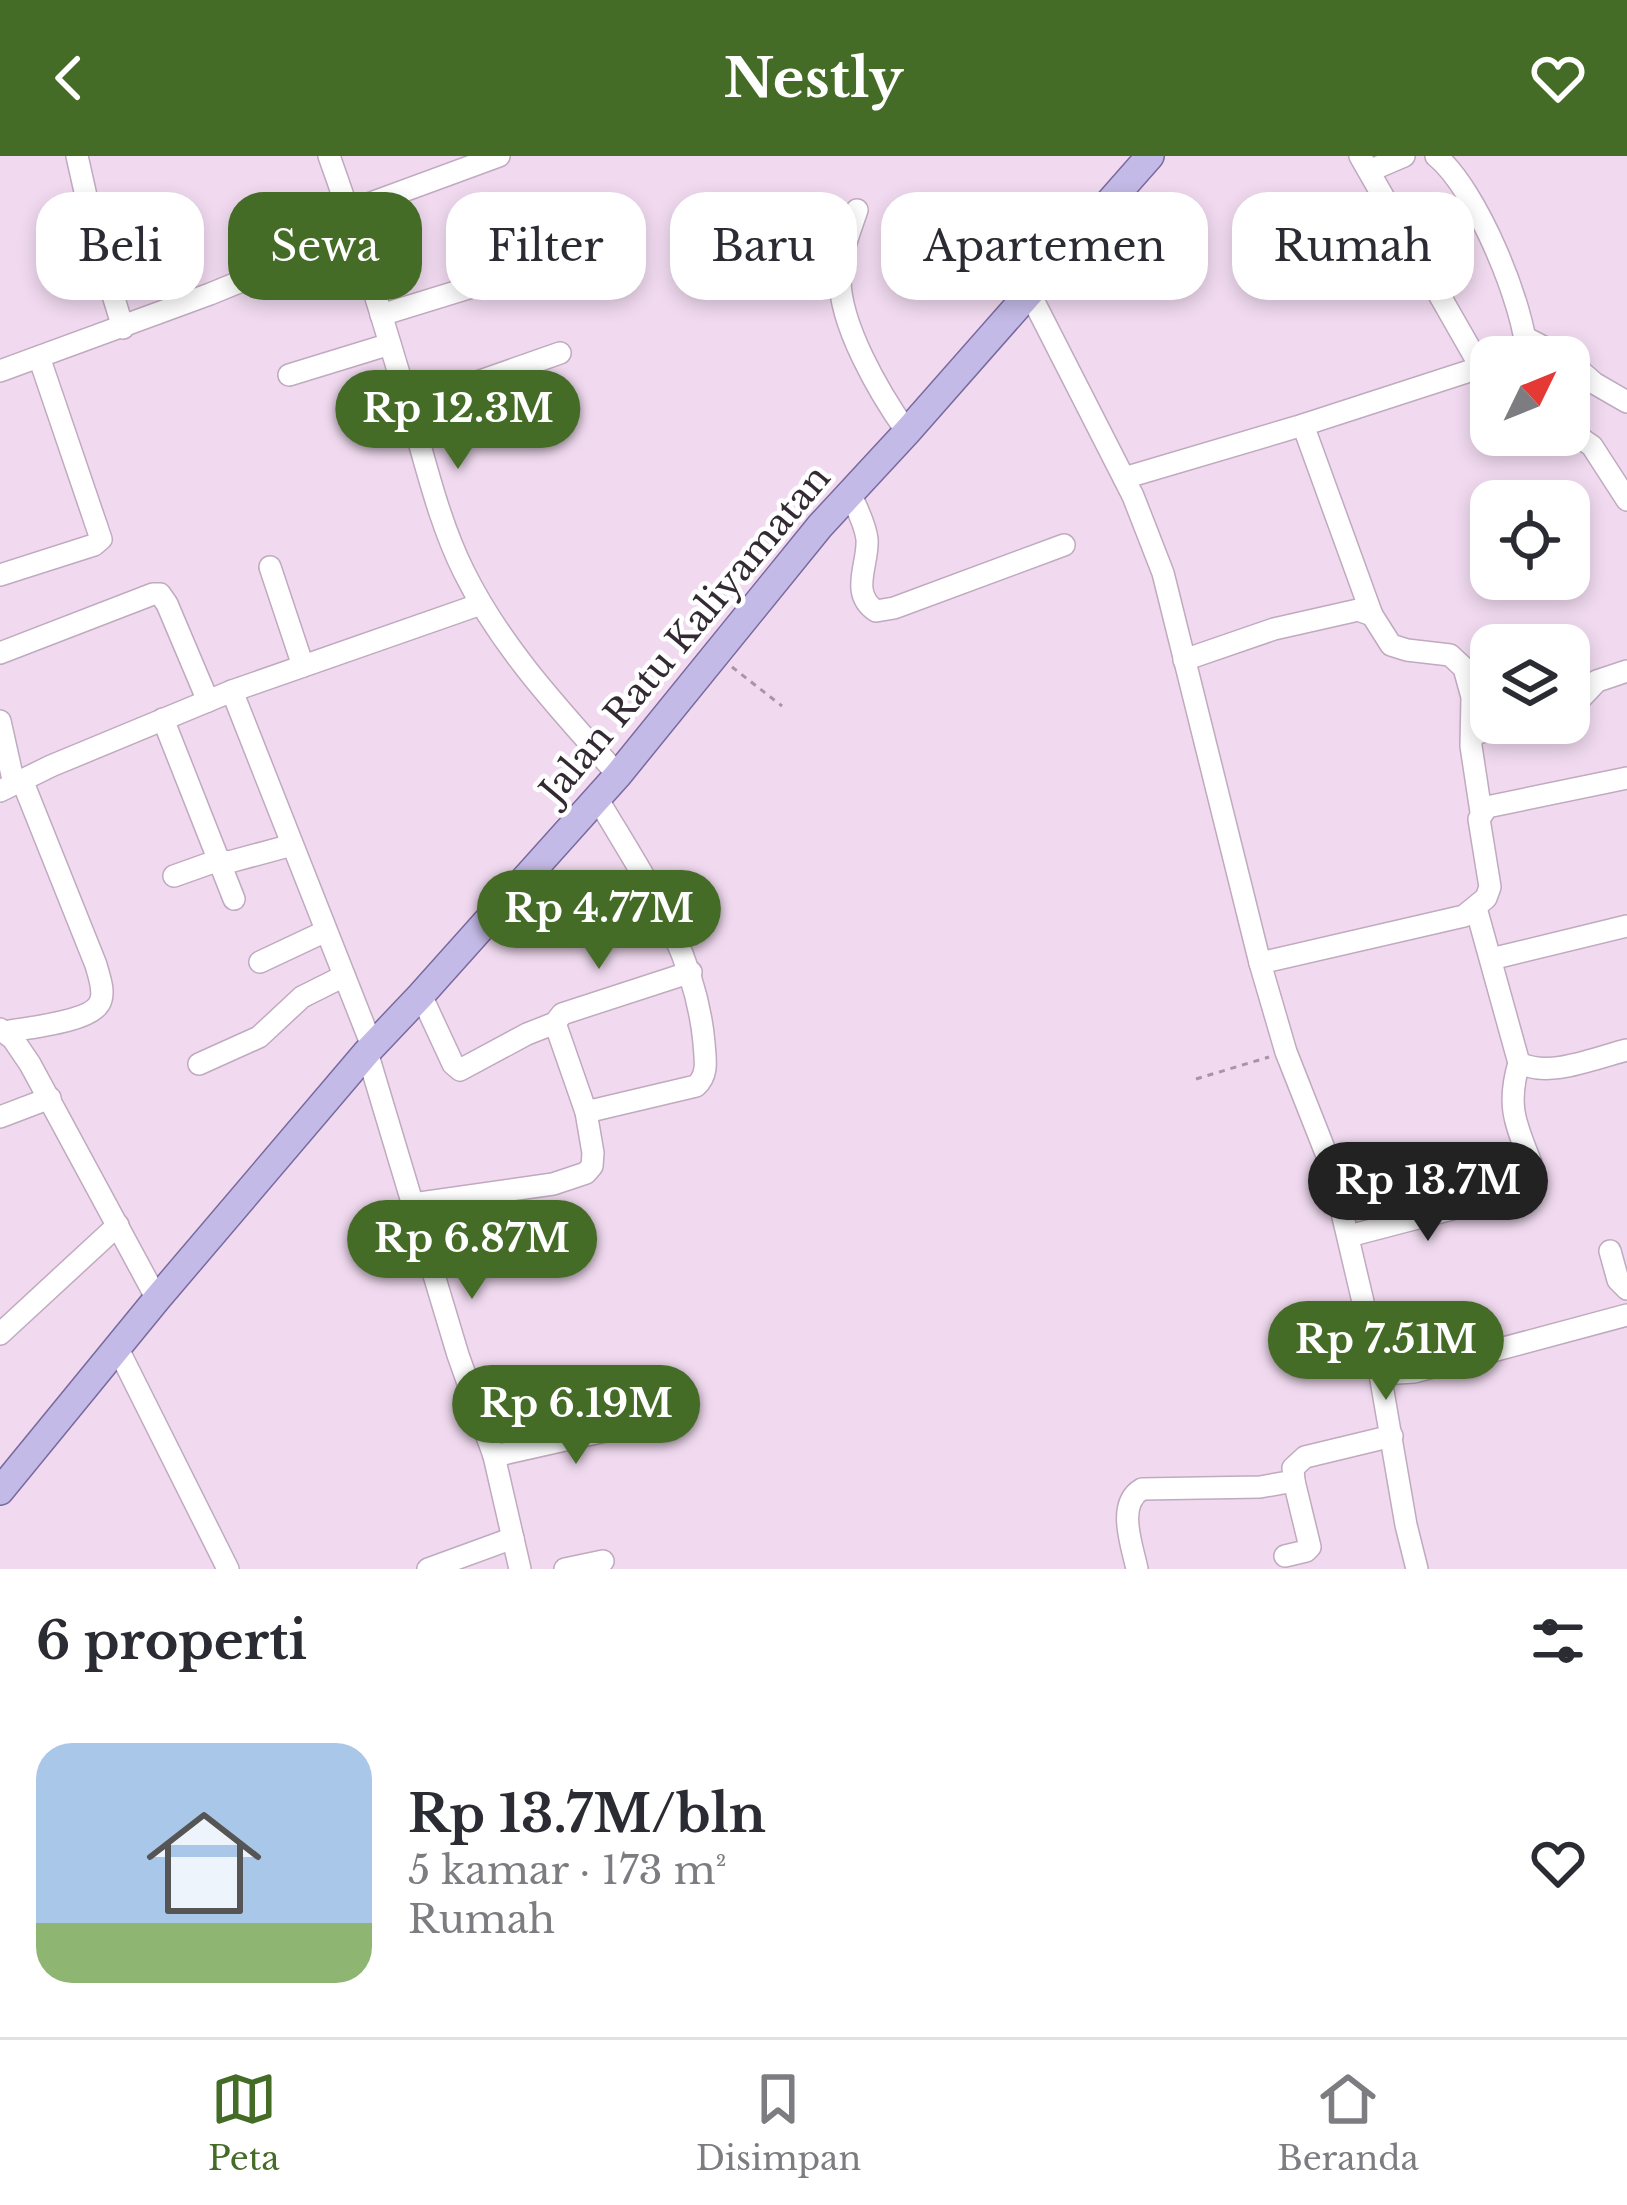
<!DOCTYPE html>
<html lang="id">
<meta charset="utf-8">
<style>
:root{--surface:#fff;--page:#f2f2f3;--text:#2b2b33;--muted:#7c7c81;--line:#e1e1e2;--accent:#456c26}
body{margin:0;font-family:"Libre Baskerville",serif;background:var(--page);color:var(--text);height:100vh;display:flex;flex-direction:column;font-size:45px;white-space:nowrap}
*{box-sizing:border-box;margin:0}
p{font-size:39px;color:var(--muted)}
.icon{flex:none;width:66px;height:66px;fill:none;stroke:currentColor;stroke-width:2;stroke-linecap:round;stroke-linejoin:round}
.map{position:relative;height:1413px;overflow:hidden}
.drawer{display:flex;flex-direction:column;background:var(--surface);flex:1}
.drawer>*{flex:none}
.hud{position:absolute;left:36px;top:36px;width:1557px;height:108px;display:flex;gap:24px}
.needle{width:78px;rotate:47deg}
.controls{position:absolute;left:1470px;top:180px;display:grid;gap:24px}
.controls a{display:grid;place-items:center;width:120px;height:120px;border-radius:24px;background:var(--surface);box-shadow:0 6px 18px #0003;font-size:60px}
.price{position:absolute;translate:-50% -102px;padding:0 27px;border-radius:42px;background:var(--accent);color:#fff;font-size:39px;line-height:78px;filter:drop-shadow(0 3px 6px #0008)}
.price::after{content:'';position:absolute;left:50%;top:72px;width:36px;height:27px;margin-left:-18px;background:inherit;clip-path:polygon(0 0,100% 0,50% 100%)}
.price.current{background:#222;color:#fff}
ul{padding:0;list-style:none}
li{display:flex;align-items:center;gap:36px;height:300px;padding:0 36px}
li span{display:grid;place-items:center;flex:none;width:336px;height:240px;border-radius:36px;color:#555}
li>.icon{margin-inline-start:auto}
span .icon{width:144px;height:144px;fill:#fffc;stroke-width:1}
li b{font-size:51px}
h2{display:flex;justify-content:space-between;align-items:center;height:144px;padding:0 36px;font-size:51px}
.chip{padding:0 42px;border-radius:36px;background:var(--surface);box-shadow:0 6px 18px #0003;font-size:42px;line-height:108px}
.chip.current{background:var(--accent);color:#fff}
header{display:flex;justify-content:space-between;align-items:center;height:156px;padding:0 36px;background:var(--accent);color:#fff;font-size:54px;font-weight:700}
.tab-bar{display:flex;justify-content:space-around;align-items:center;height:168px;border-top:3px solid var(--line);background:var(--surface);font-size:33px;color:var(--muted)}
.tab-bar a{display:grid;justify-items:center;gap:6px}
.tab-bar .current{color:var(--accent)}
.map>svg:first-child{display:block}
</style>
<header><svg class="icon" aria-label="back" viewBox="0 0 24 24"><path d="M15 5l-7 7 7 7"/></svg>Nestly<svg class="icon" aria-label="heart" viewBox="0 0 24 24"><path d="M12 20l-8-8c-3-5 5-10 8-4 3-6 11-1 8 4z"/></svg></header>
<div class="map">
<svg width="1627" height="1413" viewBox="0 0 1627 1413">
<rect width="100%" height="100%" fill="#f1daf0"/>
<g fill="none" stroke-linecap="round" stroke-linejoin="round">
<g stroke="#c0aabf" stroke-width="24">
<g id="minor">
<path d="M77,0l18,80 28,92"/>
<path d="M329,0c31,86 57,174 83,261 15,52 28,107 52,155 38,77 98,140 154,203"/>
<path d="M1360,0l120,210"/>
<path d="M1436,0c40,32 89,150 91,201"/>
<path d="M1369,15l35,-15"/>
<path d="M857,54c-7,21 -16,42 -17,65 -2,48 40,119 67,157"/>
<path d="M349,55l150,-55"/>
<path d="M1029,136l104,204 30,77 97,390 26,89 45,114 49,208 34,-2 213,-57"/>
<path d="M381,159l143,-44"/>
<path d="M1526,182l37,19"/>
<path d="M1569,205l25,22 33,19"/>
<path d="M0,215l210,-77 39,-16 104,-53"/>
<path d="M289,219l101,-31"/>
<path d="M409,250l151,-53"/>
<path d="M1303,269l69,190"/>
<path d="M1569,274l23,16 35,54"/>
<path d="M1124,322l179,-53 188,-61"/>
<path d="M850,337c6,14 15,30 17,46 2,25 -18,54 9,72l18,-3 170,-63"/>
<path d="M270,411l33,99"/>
<path d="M0,419l94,-30 7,-6 -62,-182"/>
<path d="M0,497l153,-59h7l7,10 41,97"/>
<path d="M1184,504l90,-31 84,-19 14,5 19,30 16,5 43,5 14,13 8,29 -1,49 10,66"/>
<path d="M232,535l140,355"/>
<path d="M1569,547l12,-5 16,-17 30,-10"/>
<path d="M163,563l71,180"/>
<path d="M0,565l14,63"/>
<path d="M1472,579l37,-12"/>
<path d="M0,635l51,-25 181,-75 249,-87"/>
<path d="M174,720l45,-16 10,2 63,-17"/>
<path d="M1476,752l43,155c32,15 75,-5 108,-13"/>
<path d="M1491,803l136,-33"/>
<path d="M260,806l66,-31"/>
<path d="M1260,807l204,-47 22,-18 4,-11 -11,-68 8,-12 140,-29"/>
<path d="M421,839l32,69 7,6 67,-36 28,-11 7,-9 129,-42"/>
<path d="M0,873l13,10 17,25 127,235"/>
<path d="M5,876c20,-4 84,-10 94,-28 7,-11 0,-27 -3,-39l-74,-185"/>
<path d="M367,896l91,303 36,101 26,113"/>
<path d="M1519,907c-14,47 -1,65 15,108"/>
<path d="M199,908l60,-27 43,-40 42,-21"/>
<path d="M586,956l110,-26c13,-12 9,-27 8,-43 -8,-92 -61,-167 -107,-245"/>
<path d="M0,961l50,-19"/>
<path d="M413,1048l140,-20 33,-11 6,-7 1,-13 -7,-41 -31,-89"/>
<path d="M1349,1080l145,-38"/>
<path d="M1610,1095l8,29 9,9"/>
<path d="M0,1178l118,-109"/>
<path d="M118,1193l110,220"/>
<path d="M1380,1218l26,151 11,44"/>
<path d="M494,1300l151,-34"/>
<path d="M1285,1400l21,-5 4,-4 -16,-66"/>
<path d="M428,1413l85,-31"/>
<path d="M565,1413l38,-8"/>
<path d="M1137,1413c-5,-24 -21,-65 5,-80l118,-2 34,-6 -1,-13 12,-11 87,-21"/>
</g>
</g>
<g stroke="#786a9e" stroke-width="30">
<path id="major" d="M0,1335l157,-192 210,-247 54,-57 197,-220 202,-249 87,-94 243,-276"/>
</g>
<g stroke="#a795a6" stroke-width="3" stroke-dasharray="6 6" stroke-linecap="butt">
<path d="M732,511l50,39"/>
<path d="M1196,923l73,-22"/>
</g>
<use href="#minor" stroke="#fff" stroke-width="21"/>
<use href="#major" stroke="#c4bae7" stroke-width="27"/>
</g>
<g text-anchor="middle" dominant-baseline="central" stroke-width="9" stroke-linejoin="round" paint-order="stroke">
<g font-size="36" fill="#332a33" stroke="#fff">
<text transform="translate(685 478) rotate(-50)">Jalan Ratu Kaliyamatan</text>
</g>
</g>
</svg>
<div class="controls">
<a><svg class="needle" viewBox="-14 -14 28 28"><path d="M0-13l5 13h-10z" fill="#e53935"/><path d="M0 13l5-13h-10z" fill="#7c7c81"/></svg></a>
<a><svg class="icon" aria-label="locate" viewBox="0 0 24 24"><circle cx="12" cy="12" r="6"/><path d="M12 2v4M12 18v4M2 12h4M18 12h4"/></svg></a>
<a><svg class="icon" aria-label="layers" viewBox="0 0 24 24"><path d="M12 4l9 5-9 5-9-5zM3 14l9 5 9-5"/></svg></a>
</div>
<b class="price" style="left:458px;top:316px">Rp 12.3M</b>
<b class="price" style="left:599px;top:816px">Rp 4.77M</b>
<b class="price current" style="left:1428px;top:1088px">Rp 13.7M</b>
<b class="price" style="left:472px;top:1146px">Rp 6.87M</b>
<b class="price" style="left:1386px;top:1247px">Rp 7.51M</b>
<b class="price" style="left:576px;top:1311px">Rp 6.19M</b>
<div class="hud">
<a class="chip">Beli</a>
<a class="chip current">Sewa</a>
<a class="chip">Filter</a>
<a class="chip">Baru</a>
<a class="chip">Apartemen</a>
<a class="chip">Rumah</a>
</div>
</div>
<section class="drawer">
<h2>6 properti<svg class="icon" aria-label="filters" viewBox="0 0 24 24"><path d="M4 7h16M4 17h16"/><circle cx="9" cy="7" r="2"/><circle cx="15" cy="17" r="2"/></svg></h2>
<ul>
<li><span style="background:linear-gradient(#a9c7e8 75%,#8fb573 0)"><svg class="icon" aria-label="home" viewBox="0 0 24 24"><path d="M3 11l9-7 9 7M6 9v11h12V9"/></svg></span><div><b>Rp 13.7M/bln</b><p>5 kamar · 173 m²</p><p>Rumah</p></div><svg class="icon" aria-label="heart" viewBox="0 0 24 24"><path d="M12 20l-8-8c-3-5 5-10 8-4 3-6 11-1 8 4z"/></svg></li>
</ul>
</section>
<nav class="tab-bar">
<a class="current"><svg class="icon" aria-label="map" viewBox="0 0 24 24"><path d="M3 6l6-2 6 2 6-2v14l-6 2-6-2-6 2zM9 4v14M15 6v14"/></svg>Peta</a>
<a><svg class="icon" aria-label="saved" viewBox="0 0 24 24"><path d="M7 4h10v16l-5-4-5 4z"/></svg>Disimpan</a>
<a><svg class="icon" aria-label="home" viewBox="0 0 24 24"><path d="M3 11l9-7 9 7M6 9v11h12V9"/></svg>Beranda</a>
</nav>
